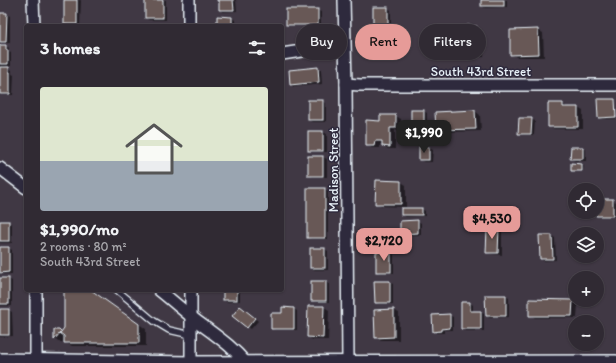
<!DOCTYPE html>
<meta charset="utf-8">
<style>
:root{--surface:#302a33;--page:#38323b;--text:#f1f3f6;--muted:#a8a7ac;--line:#4b464e;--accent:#e69b98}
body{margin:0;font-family:Itim,sans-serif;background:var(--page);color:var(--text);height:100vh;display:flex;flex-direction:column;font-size:15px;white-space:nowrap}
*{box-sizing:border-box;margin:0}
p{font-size:13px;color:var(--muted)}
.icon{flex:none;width:22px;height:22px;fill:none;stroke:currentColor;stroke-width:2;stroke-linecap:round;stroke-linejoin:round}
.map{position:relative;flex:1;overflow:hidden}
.drawer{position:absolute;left:24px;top:24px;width:260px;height:268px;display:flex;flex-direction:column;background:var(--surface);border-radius:4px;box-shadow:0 1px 3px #0004,0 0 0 1px var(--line)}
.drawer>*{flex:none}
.banner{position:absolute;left:296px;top:24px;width:260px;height:36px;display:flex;gap:8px}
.buttons{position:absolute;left:568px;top:183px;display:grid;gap:8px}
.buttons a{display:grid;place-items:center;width:36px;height:36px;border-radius:50%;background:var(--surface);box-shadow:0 1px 3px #0004,0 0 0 1px var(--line);font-size:20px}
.price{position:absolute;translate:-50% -34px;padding:0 9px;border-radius:8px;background:var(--accent);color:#111;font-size:13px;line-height:26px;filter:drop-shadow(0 1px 2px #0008)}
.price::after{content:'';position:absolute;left:50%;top:24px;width:12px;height:9px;margin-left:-6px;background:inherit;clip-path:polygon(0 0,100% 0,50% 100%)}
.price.on{background:#222;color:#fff}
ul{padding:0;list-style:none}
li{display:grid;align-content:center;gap:8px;height:212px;padding:0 16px}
li span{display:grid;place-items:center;height:124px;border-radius:4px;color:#555}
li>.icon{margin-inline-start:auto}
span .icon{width:72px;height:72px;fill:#fffc;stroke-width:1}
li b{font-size:17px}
h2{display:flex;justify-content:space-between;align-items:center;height:48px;padding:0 16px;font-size:17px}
.pill{padding:0 14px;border-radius:18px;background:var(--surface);box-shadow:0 1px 3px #0004,0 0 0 1px var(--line);font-size:14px;line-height:36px}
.pill.on{background:var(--accent);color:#111}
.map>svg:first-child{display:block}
</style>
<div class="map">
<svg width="616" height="363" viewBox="0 0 616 363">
<rect width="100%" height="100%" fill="#403844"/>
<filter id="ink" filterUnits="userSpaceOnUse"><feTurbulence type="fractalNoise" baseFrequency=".025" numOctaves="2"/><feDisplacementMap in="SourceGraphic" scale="8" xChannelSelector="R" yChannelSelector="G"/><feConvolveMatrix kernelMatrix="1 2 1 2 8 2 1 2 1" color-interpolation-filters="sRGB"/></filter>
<g filter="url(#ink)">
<g fill="#0007">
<path d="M65,0h16l-1,26h-11l-4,-3z"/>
<path d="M146,0h20v20h-17l-3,-2z"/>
<path d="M218,0h18l1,11 -14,1 -3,-2v-8z"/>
<path d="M482,0h25v7l-22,1 -3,-2z"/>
<path d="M388,8l3,2v22h-14l-3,-2z"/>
<path d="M317,10l4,2v14h-31l-3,-2z"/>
<path d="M0,14h6l4,2v27h-10z"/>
<path d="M232,18l3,2v5l14,1h-31z"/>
<path d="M477,27l5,3v10l2,1v16h-14l-6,-3v-4l-7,-1 -5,-3 16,-15z"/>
<path d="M538,30l5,3 1,24h-28l-5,-3z"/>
<path d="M389,36l3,2v22h-14l-3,-2z"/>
<path d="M0,46h6l3,2v4l2,1v13h-6l7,4v4l2,1 -1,20h-13z"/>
<path d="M317,68l4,2 1,14 -28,3 -3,-2z"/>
<path d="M615,100h1v19h-14l-3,-2z"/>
<path d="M322,101l4,2v19h-14l-3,-2z"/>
<path d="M563,104l5,4h10l5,3v18h-29l-5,-3z"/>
<path d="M424,111l3,2v23h-11l-4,-2z"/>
<path d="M475,111l5,4 1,16 -39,1 -5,-3z"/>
<path d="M381,116h15l5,3v12l-6,-1v19h-7l-5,-3v-2h-3v4h-8l-5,-3 14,-23z"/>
<path d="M531,119l4,2 -1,14h-11l-4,-2z"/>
<path d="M309,132h14l4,2v18h-14l-4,-2z"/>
<path d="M420,148h9l4,2 -1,12h-8l-4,-2z"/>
<path d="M583,148l3,2v11h-11l-4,-2z"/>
<path d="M309,157h14l4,2v18h-14l-4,-2z"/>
<path d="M572,164l12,1 -1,6h-10z"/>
<path d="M401,182l5,3v22l-24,-1 -6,-3z"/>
<path d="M325,189l3,2v48h-17l-3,-2z"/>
<path d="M612,200l4,2v15h-15l-4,-2z"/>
<path d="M422,209l3,2v5l-19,1 -4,-2z"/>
<path d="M418,221l3,2v12h-16l-4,-2z"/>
<path d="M0,222h8l4,2v19h-12z"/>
<path d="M499,229l3,2v24l-11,-1 -4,-2z"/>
<path d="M552,236l3,2 1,22 -12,1 -3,-2z"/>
<path d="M0,248h9l3,2v24h-12z"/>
<path d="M325,249l3,2v19h-13l-4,-2z"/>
<path d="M391,253l3,2v18h-14l-3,-2z"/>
<path d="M0,279h9l3,2v25h-12z"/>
<path d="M326,282l3,2v18h-14l-3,-2z"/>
<path d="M389,282l4,2v20h-14l-3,-2z"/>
<path d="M65,290h26l55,39v17h-74l-7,-4v-3l-3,4 -7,-4v-8l7,2 3,-4z"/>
<path d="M224,290h16v11l-13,1 -3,-2z"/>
<path d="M506,296l3,2v19l-19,1 -3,-2z"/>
<path d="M572,301l6,3 -1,14h-42l-5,-3z"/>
<path d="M470,303l3,2v7h8l3,2v17h-18l-4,-2z"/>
<path d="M324,307l5,3 -1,30h-15l-5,-3z"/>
<path d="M244,309l14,12 -7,8 -18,-13z"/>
<path d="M294,309l3,2v19h-22l-3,-2z"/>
<path d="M0,310h9l3,2 1,24 -13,1z"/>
<path d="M393,310l6,3v27h-18l-5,-3z"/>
<path d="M449,315l4,2v13h-9v3h-7l-3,-2z"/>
</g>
<g fill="#675956" stroke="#e8f1f8">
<rect x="64" y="0" width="13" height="24"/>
<rect x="145" y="0" width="18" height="18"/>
<path d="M217,0h16l1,10h-15v-9h-2z"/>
<rect x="481" y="0" width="23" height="6"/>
<rect x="373" y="7" width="15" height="24"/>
<rect x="286" y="9" width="32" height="16"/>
<path d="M0,13h7l-1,29h-6z"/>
<path d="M217,16l15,1v9h-15z"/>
<rect x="235" y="24" width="12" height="2"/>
<path d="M467,25l10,1v11h2v18l-16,-1 1,-7h-13v-17h16z"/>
<path d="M538,29l1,25 -29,1v-25z"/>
<path d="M389,35v24h-15l-1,-23z"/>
<path d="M0,45h6v5h2v14h-8z"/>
<path d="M0,67h9v5h1v22h-10z"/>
<path d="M318,67l1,15 -29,3 -1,-15z"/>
<path d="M597,99h18l1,18 -18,1z"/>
<rect x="308" y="100" width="15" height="20"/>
<path d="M548,103h15v4h15v20h-30z"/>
<rect x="411" y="110" width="13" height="24"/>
<path d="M475,110l1,19 -40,1 -1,-18z"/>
<path d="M380,115h16v13h-6v19l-8,-1v-5h-7l-1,5h-8v-26l14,1z"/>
<path d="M519,118h13l-1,16h-13z"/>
<rect x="308" y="131" width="15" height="20"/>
<rect x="419" y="147" width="10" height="13"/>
<path d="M571,147h12v12h-13z"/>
<rect x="308" y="156" width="15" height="20"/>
<path d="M571,163l11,1v7h-11z"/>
<path d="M376,180l25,1v23h-26z"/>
<rect x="307" y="188" width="18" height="50"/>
<path d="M597,199h16v17h-17z"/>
<rect x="401" y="208" width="21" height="7"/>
<path d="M418,220v13l-18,1v-13z"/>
<rect x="0" y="221" width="9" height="20"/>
<path d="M487,228h12l-1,25h-12z"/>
<path d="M539,235h13l1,24h-13z"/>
<path d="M0,247h9v25l-9,1z"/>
<rect x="310" y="248" width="15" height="20"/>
<rect x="376" y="252" width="15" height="20"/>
<rect x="0" y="278" width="9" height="26"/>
<rect x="311" y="281" width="15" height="20"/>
<path d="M374,281h16v22h-15z"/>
<path d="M64,290h27l48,34v19h-75v-7l-4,-3 -6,7v-10h5l2,2 3,-4z"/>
<rect x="223" y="290" width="14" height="10"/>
<path d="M485,295h21v21h-20z"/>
<path d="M529,299l44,1 -1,16h-43z"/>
<path d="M461,302h9v9h11v18h-20z"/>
<path d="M240,306l15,12 -8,10 -15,-12z"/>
<path d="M308,306h16l-1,32 -16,-1z"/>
<path d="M282,307l12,1v21h-23v-16h11z"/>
<rect x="0" y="309" width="9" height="26"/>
<path d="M394,309v28l-19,1 -1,-28z"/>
<path d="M450,314v14l-9,1v2l-8,1 -1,-17z"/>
</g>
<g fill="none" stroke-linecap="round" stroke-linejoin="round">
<g stroke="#e8f1f8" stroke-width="8">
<path id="service" d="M117,290l37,31 15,9 22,5"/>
</g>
<g stroke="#e8f1f8" stroke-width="14">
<g id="minor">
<path d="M33,0l1,26"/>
<path d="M189,0v26"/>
<path d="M344,0l2,84 2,279"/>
<path d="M282,54l39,-6 23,-7"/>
<path d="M346,84l14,1h256"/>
<path d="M0,168l26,20"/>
<path d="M36,290v73"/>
<path d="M159,290c14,11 28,24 43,35 16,12 31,22 44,38"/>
<path d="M191,290v73"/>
</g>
</g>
<g stroke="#e8f1f8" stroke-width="16">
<path id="tertiary" d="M0,360l191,3 425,-1"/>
</g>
<use href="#service" stroke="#2f2a3d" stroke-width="5.5"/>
<use href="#minor" stroke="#2f2a3d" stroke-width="11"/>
<use href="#tertiary" stroke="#2f2a3d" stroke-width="13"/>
</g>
</g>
<g text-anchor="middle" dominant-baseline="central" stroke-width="3" stroke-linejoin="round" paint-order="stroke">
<g font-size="13" fill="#e8f1f8" stroke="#2f2a3d">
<text x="481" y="71">South 43rd Street</text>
<text transform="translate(333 170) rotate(-90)">Madison Street</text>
</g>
</g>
</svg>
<div class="buttons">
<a><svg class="icon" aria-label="locate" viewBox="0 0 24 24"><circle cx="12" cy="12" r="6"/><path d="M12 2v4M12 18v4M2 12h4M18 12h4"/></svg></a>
<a><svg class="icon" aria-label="layers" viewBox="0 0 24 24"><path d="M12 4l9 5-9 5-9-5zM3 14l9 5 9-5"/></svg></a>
<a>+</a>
<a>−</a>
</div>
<b class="price on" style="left:424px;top:154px">$1,990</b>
<b class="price" style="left:492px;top:240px">$4,530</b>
<b class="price" style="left:384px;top:262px">$2,720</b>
<div class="banner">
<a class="pill">Buy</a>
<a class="pill on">Rent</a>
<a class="pill">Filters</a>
</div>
<section class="drawer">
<h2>3 homes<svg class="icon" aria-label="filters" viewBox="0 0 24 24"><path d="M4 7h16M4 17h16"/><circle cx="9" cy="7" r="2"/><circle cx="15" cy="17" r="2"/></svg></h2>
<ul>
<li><span style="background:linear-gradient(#dfe7d0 60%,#9aa5b1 0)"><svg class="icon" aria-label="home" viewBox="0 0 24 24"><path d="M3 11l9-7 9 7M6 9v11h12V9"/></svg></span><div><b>$1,990/mo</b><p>2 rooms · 80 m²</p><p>South 43rd Street</p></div></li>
</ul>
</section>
</div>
